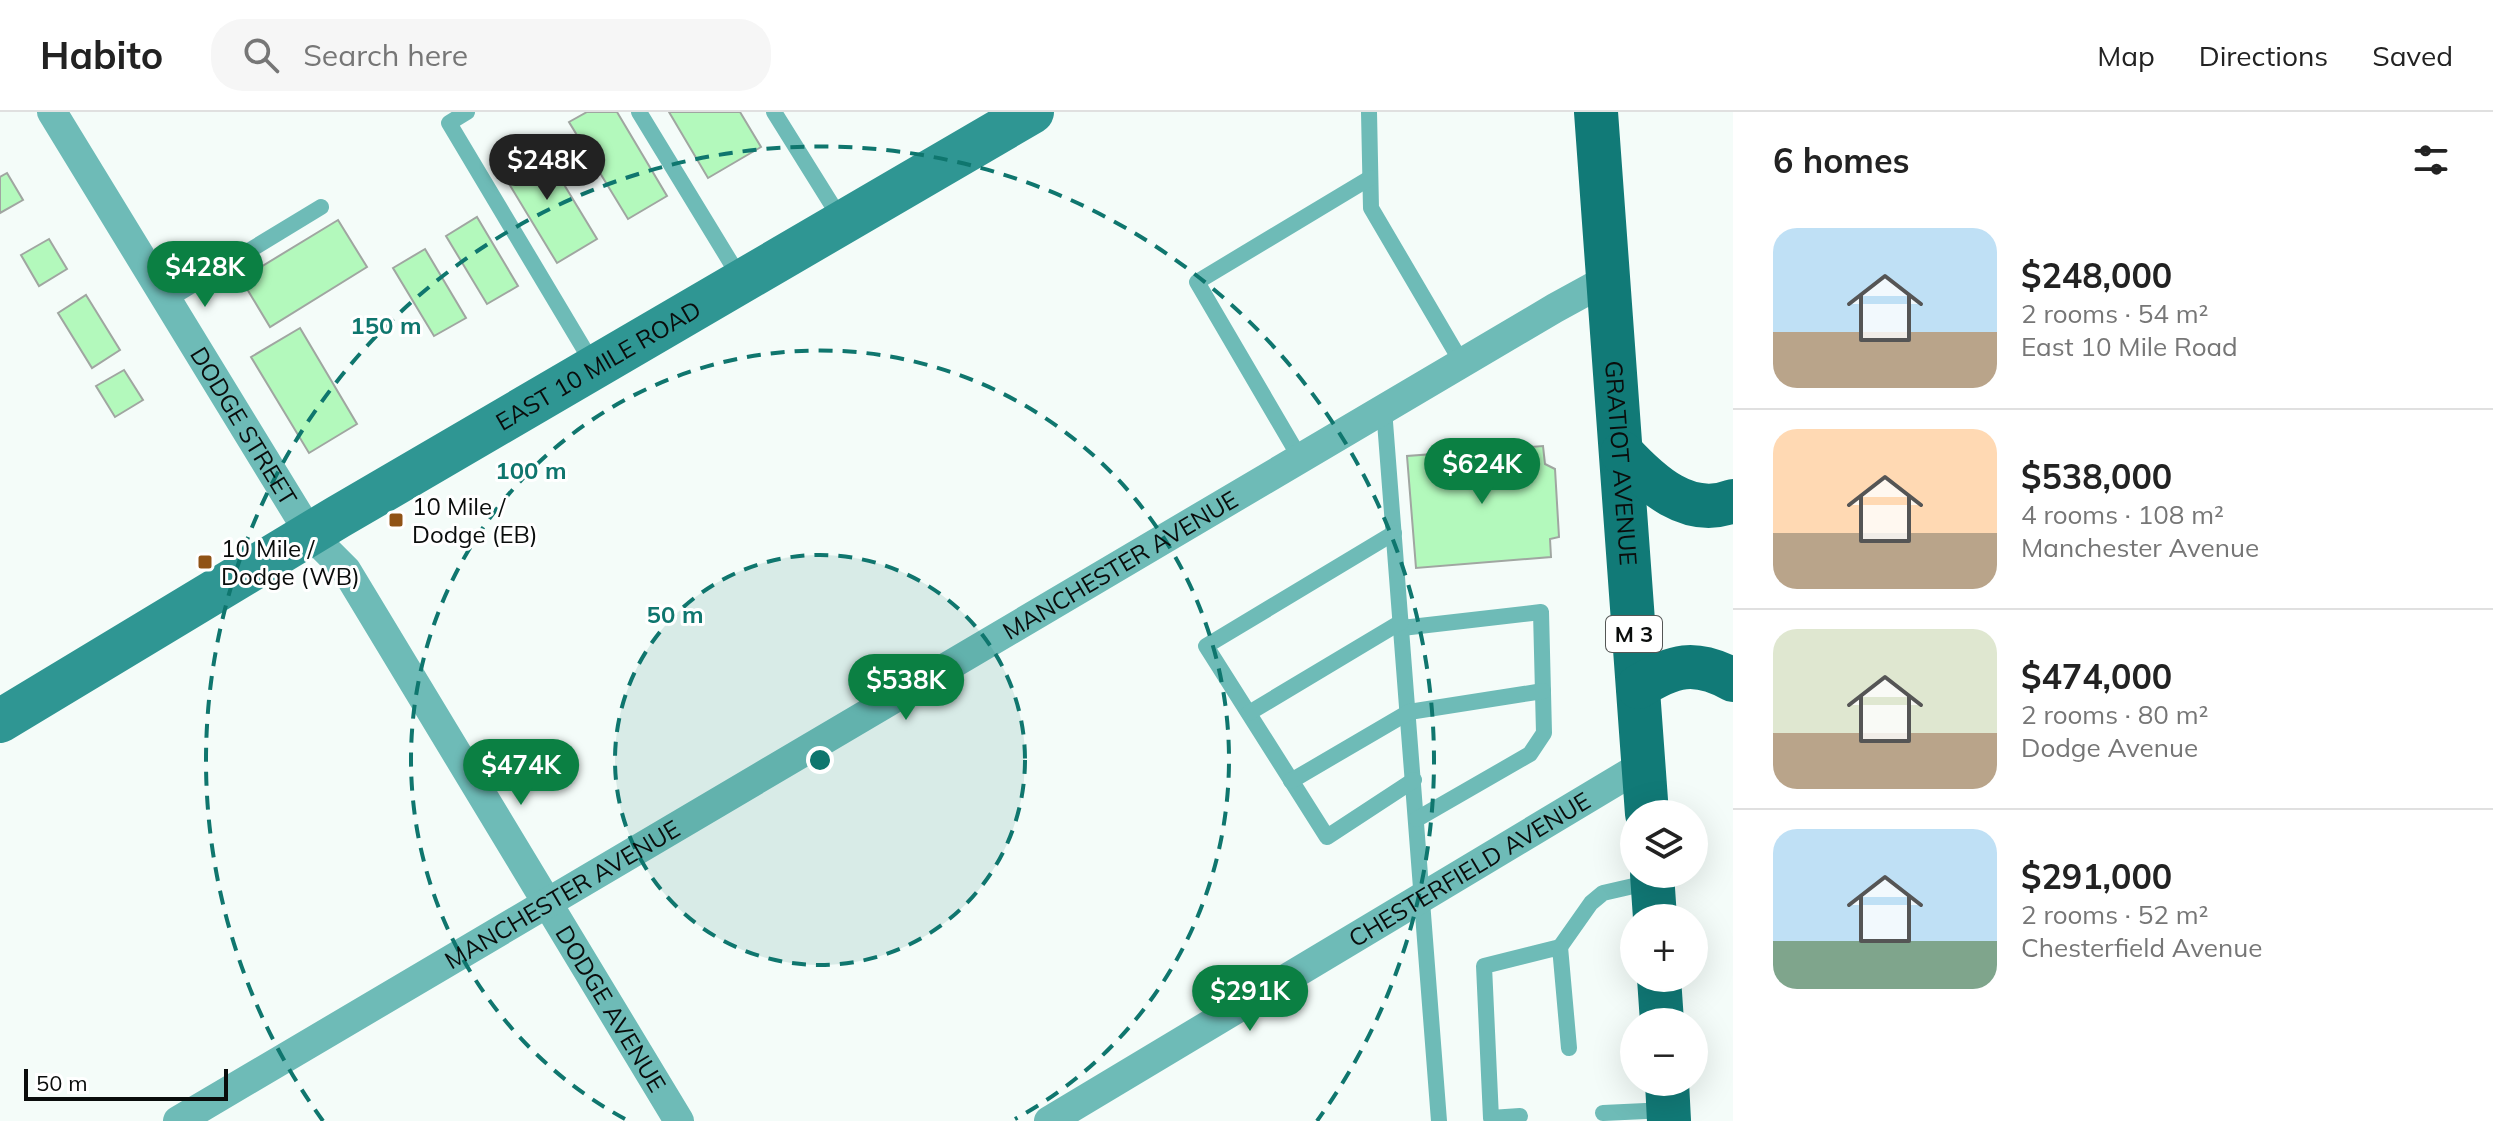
<!DOCTYPE html>
<meta charset="utf-8">
<style>
:root{--surface:#fff;--page:#f6f6f6;--text:#222;--muted:#767676;--line:#e0e0e0;--accent:#0b8043}
body{margin:0;font-family:Mulish,sans-serif;background:var(--page);color:var(--text);height:100vh;display:flex;flex-direction:column;font-size:30px;white-space:nowrap}
*{box-sizing:border-box;margin:0}
p{font-size:26px;color:var(--muted)}
.icon{flex:none;width:44px;height:44px;fill:none;stroke:currentColor;stroke-width:2;stroke-linecap:round;stroke-linejoin:round}
.map{position:relative;flex:1;overflow:hidden}
.sheet{display:flex;flex-direction:column;background:var(--surface);width:760px}
.sheet>*{flex:none}
.controls{position:absolute;left:1620px;top:688px;display:grid;gap:16px}
.controls a{display:grid;place-items:center;width:88px;height:88px;border-radius:50%;background:var(--surface);box-shadow:0 8px 32px #0002;font-size:40px}
.scale{position:absolute;left:24px;bottom:20px;width:204px;box-sizing:border-box;padding-left:8px;border:4px solid #0a0d0c;border-top:0;font-size:22px;line-height:28px;white-space:nowrap;color:#0a0d0c;-webkit-text-stroke:6px #fff;paint-order:stroke}
.price{position:absolute;translate:-50% -68px;padding:0 18px;border-radius:28px;background:var(--accent);color:#fff;font-size:26px;line-height:52px;filter:drop-shadow(0 2px 4px #0008)}
.price::after{content:'';position:absolute;left:50%;top:48px;width:24px;height:18px;margin-left:-12px;background:inherit;clip-path:polygon(0 0,100% 0,50% 100%)}
.price.current{background:#222;color:#fff}
ul{padding:0;list-style:none}
li{display:flex;align-items:center;gap:24px;height:200px;padding:0 40px}
li+li{border-top:2px solid var(--line)}
li span{display:grid;place-items:center;flex:none;width:224px;height:160px;border-radius:24px;color:#555}
li>.icon{margin-inline-start:auto}
span .icon{width:96px;height:96px;fill:#fffc;stroke-width:1}
li b{font-size:34px}
h2{display:flex;justify-content:space-between;align-items:center;height:96px;padding:0 40px;font-size:34px}
header{display:flex;align-items:center;gap:48px;box-sizing:border-box;height:112px;padding:0 40px;background:var(--surface);border-bottom:2px solid var(--line)}
header strong{font-size:38px}
nav{display:flex;gap:44px;margin-inline-start:auto;font-size:28px}
.search{width:560px;height:72px;background:var(--page);display:flex;align-items:center;gap:20px;box-sizing:border-box;padding:0 28px;border-radius:32px;color:var(--muted);font-size:30px}
main{display:flex;flex:1;min-height:0}
.map>svg:first-child{display:block}
</style>
<header>
<strong>Habito</strong>
<div class="search"><svg class="icon" aria-label="search" viewBox="0 0 24 24"><circle cx="10" cy="10" r="6"/><path d="M15 15l6 6"/></svg>Search here</div>
<nav><a>Map</a><a>Directions</a><a>Saved</a></nav>
</header>
<main>
<div class="map">
<svg width="1733" height="1009" viewBox="0 0 1733 1009">
<rect width="100%" height="100%" fill="#f4fcf9"/>
<g fill="#b3f9bc" stroke="#a0a6a1" stroke-width="2">
<path d="M587,0h30l50,84 -39,23 -59,-97z"/>
<path d="M669,0h71l21,35 -53,31z"/>
<path d="M537,28l60,99 -40,24 -60,-99z"/>
<path d="M7,61l16,27 -23,13v-36z"/>
<path d="M477,105l41,69 -31,18 -41,-68z"/>
<path d="M338,108l29,47 -97,60 -29,-48z"/>
<path d="M49,127l18,30 -28,17 -18,-31z"/>
<path d="M425,137l41,69 -32,18 -41,-68z"/>
<path d="M86,183l34,55 -28,18 -34,-55z"/>
<path d="M300,216l57,96 -48,29 -58,-96z"/>
<path d="M124,258l19,30 -28,17 -19,-31z"/>
<path d="M1543,334l2,18 10,5 4,68 -9,2 1,18 -135,11 -9,-112z"/>
</g>
<g fill="none" stroke-linecap="round" stroke-linejoin="round">
<g stroke="#6ebbb7" stroke-width="16">
<path d="M467,0l-18,11 144,241"/>
<path d="M639,0l103,169"/>
<path d="M774,0l68,109"/>
<path d="M1369,0l2,96 91,155"/>
<path d="M168,188l153,-93"/>
<path d="M1384,297l55,712"/>
<path d="M1300,346l-103,-176 173,-104"/>
<path d="M1394,421l-188,113 121,191 87,-57"/>
<path d="M1402,516l139,-16 3,121 -14,21 -113,65"/>
<path d="M1249,601l152,-91"/>
<path d="M1291,669l118,-69 134,-21"/>
<path d="M1560,835l31,-44 12,-10 48,-11"/>
<path d="M1603,1001l64,-3"/>
<path d="M1520,1004l-29,2 -7,-152 76,-19 9,101"/>
</g>
<g stroke="#6ebbb7" stroke-width="30">
<path id="s1" d="M52,0l258,422 36,36 333,551"/>
<path id="s2" d="M178,1009l1377,-813 53,-29"/>
<path id="s3" d="M1049,1009l594,-356"/>
</g>
<path stroke="#2f9693" stroke-width="44" id="s4" d="M0,609l338,-204 694,-405"/>
<g stroke="#117a77" stroke-width="44">
<path id="s5" d="M1596,0l51,702"/>
<path d="M1622,341c28,30 66,66 111,48"/>
<path d="M1638,575c35,-22 57,-28 95,-7"/>
<path d="M1652,762l3,44"/>
<path d="M1659,866l3,44"/>
<path d="M1667,970l2,39"/>
</g>
</g>
<circle cx="820" cy="648" r="205" fill="#0f766e" fill-opacity=".12"/>
<g fill="none" stroke="#0f766e" stroke-width="4" stroke-dasharray="14 10">
<circle cx="820" cy="648" r="205"/>
<path d="M625 1007A409 409 0 1 1 1015 1007"/>
<path d="M323 1009A614 614 0 1 1 1317 1009"/>
</g>
<g fill="#905316" stroke="#fff" stroke-width="3">
<rect x="388" y="400" width="16" height="16" rx="4"/>
<rect x="197" y="442" width="16" height="16" rx="4"/>
</g>
<g text-anchor="middle" dominant-baseline="central" stroke-width="6" stroke-linejoin="round" paint-order="stroke">
<rect fill="#fff" stroke="#545655" stroke-width="2" x="1606" y="504" width="56" height="36" rx="6"/>
<g font-size="22" font-weight="bold" fill="#0a0d0c">
<text x="1634" y="522">M 3</text>
</g>
<g font-size="24" fill="#0a0d0c" stroke="#fff">
<text stroke="none"><textPath href="#s4" startOffset="696">EAST 10 MILE ROAD</textPath></text>
<text stroke="none"><textPath href="#s1" startOffset="368">DODGE STREET</textPath></text>
<text stroke="none"><textPath href="#s5" startOffset="352">GRATIOT AVENUE</textPath></text>
<text stroke="none"><textPath href="#s2" startOffset="1094">MANCHESTER AVENUE</textPath></text>
<text stroke="none"><textPath href="#s3" startOffset="490">CHESTERFIELD AVENUE</textPath></text>
<text stroke="none"><textPath href="#s2" startOffset="446">MANCHESTER AVENUE</textPath></text>
<text stroke="none"><textPath href="#s1" startOffset="1058">DODGE AVENUE</textPath></text>
</g>
<g font-size="24" fill="#0a0d0c" stroke="#fff" text-anchor="start">
<text x="412" y="394">10 Mile /<tspan x="412" dy="28">Dodge (EB)</tspan></text>
<text x="221" y="436">10 Mile /<tspan x="221" dy="28">Dodge (WB)</tspan></text>
</g>
</g>
<circle cx="820" cy="648" r="12" fill="#0f766e" stroke="#fff" stroke-width="4"/>
<g font-size="24" text-anchor="middle" font-weight="bold" fill="#0f766e" stroke="#fff" stroke-width="6" stroke-linejoin="round" paint-order="stroke">
<text x="386" y="222">150 m</text>
<text x="531" y="367">100 m</text>
<text x="675" y="511">50 m</text>
</g>
</svg>
<div class="controls">
<a><svg class="icon" aria-label="layers" viewBox="0 0 24 24"><path d="M12 4l9 5-9 5-9-5zM3 14l9 5 9-5"/></svg></a>
<a>+</a>
<a>−</a>
</div>
<div class="scale">50 m</div>
<b class="price current" style="left:547px;top:90px">$248K</b>
<b class="price" style="left:205px;top:197px">$428K</b>
<b class="price" style="left:1482px;top:394px">$624K</b>
<b class="price" style="left:906px;top:610px">$538K</b>
<b class="price" style="left:521px;top:695px">$474K</b>
<b class="price" style="left:1250px;top:921px">$291K</b>
</div>
<section class="sheet">
<h2>6 homes<svg class="icon" aria-label="filters" viewBox="0 0 24 24"><path d="M4 7h16M4 17h16"/><circle cx="9" cy="7" r="2"/><circle cx="15" cy="17" r="2"/></svg></h2>
<ul>
<li><span style="background:linear-gradient(#bfe0f5 65%,#b9a48a 0)"><svg class="icon" aria-label="home" viewBox="0 0 24 24"><path d="M3 11l9-7 9 7M6 9v11h12V9"/></svg></span><div><b>$248,000</b><p>2 rooms · 54 m²</p><p>East 10 Mile Road</p></div></li>
<li><span style="background:linear-gradient(#ffd9b3 65%,#b9a48a 0)"><svg class="icon" aria-label="home" viewBox="0 0 24 24"><path d="M3 11l9-7 9 7M6 9v11h12V9"/></svg></span><div><b>$538,000</b><p>4 rooms · 108 m²</p><p>Manchester Avenue</p></div></li>
<li><span style="background:linear-gradient(#dfe7d0 65%,#b9a48a 0)"><svg class="icon" aria-label="home" viewBox="0 0 24 24"><path d="M3 11l9-7 9 7M6 9v11h12V9"/></svg></span><div><b>$474,000</b><p>2 rooms · 80 m²</p><p>Dodge Avenue</p></div></li>
<li><span style="background:linear-gradient(#bfe0f5 70%,#7fa58c 0)"><svg class="icon" aria-label="home" viewBox="0 0 24 24"><path d="M3 11l9-7 9 7M6 9v11h12V9"/></svg></span><div><b>$291,000</b><p>2 rooms · 52 m²</p><p>Chesterfield Avenue</p></div></li>
</ul>
</section>
</main>
